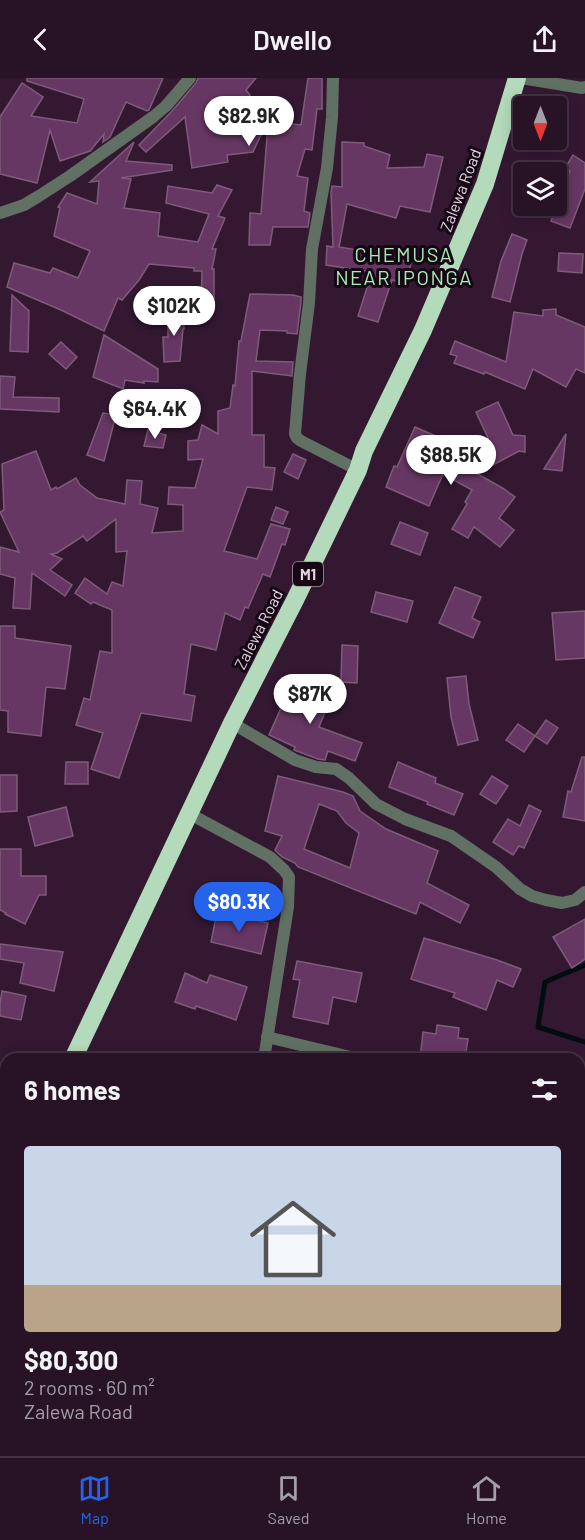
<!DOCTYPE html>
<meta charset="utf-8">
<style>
:root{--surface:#271226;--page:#2f1b2e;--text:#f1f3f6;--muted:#a49ea7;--line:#433243;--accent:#2563eb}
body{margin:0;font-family:Barlow,sans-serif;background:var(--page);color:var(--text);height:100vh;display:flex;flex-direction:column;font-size:22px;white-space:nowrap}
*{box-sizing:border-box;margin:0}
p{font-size:20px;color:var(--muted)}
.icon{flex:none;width:33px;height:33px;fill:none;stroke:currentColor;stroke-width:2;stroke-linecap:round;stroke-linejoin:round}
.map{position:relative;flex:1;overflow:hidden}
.sheet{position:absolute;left:0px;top:975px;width:585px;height:404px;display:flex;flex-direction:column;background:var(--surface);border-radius:18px 18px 0 0;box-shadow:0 3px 15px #0003,0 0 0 2px var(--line)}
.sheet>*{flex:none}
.needle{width:39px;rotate:180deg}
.tools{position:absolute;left:513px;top:18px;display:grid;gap:12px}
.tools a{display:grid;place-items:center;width:54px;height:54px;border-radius:6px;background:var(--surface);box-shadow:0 3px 15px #0003,0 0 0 2px var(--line);font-size:30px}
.price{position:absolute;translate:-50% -51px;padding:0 14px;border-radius:21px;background:#fff;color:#222;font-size:20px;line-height:39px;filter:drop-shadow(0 2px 3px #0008)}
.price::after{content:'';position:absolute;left:50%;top:36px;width:18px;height:14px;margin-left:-9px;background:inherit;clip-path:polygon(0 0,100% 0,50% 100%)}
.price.on{background:var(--accent);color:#fff}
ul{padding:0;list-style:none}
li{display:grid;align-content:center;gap:12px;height:318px;padding:0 24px}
li span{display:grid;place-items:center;height:186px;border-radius:6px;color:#555}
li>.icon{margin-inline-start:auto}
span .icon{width:108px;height:108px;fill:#fffc;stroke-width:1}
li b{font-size:26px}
h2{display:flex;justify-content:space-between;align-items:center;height:72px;padding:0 24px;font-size:26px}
header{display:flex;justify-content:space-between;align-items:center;height:78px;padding:0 24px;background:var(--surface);font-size:27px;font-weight:600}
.tab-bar{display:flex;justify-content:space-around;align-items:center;height:84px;border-top:2px solid var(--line);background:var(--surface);font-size:16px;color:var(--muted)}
.tab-bar a{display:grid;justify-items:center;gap:3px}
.tab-bar .on{color:var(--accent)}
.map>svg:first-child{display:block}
</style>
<header><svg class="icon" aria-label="back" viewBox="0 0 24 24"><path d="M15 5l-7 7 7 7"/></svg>Dwello<svg class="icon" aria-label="share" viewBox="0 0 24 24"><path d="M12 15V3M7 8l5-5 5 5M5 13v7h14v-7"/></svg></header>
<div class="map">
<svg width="585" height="1378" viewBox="0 0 585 1378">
<rect width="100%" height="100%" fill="#341832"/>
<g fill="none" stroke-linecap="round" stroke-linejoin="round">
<g stroke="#030d10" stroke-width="5">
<path d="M585,887l-40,17 -7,45 47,15"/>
<path d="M579,1372l6,-22"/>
</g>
</g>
<g fill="#663763" stroke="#7d5c7a" stroke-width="1.5" fill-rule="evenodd">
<path d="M27,0h136l-14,32 -2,1 -21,-9 -16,35 -7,5 1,-8 -14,17 -30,10 -10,-31 -13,53 -37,-9v-57l22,-34 21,14 -12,19 46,7 7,-24 -57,-18z"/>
<path d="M198,0h58l-10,12 4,5 -28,29 53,-2 26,3 7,-47h14v31h-5l-5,41 -7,-1 -8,27 11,2 -4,33 6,2 -2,14h-35l-3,18h-21l1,-32 11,1 7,-90 -8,13 -7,15 -26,3 1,7 -36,6 -7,-51 -39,35 -7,-7 33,-34 24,-28z"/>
<path d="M134,64l-8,19 46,4v5l-51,8 10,1 -7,29 36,5 -2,23 40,6 11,-28 -43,-11 2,-17 44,7 5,-8 15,5 -14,26 7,2 -13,31h4l-4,20h2v42l-13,-1 1,-39h-8v-3l-45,-4 -10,16 -17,20 -4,-2 -14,33 -43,-21 -54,-23 7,-24 36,10 3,-5 25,10 12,-27 -36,-15 6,-28 -2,-1 9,-14 30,11 2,-23 -9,1z"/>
<path d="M342,64l22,1v3l26,9 -3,13 37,-1 3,-13 16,3 -13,55 -30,-6 -4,12 -49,-14 -8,43 48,8v1l24,7 -5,21 -14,-4 -14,42 -20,-6 14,-44 -46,-7 1,-19 6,1 -2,-55 1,-6 10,1z"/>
<path d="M573,77l12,8v26l-15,39 -19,-7 19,-50 -5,-3z"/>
<path d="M512,156l15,6 -5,14 -12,48 -18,-5 9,-36z"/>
<path d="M559,175l24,1 -1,19 -24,-2z"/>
<path d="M250,216l43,1 8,2v5l-4,32 -10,-1v-2l-27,-1 -4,31 37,1 -1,14 -40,-5v64h12v32l11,1 -3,22 -25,-3 -23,64 33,8 14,-35 19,5 -5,16 -3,-1 -12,33 -7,-3 -15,34 -3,-1 -5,13 -15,-7 -9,37 -25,-6 -7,50 11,2 -4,25 -50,-8 -22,65 -28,-9 12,-36 -27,-8 8,-27 6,2 10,-49 12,2v-43l-19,-8 -2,2 -16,-11 10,-15 22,16 5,-12 11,4 4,-35 -11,1v-33l-29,22 -4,-5 -26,17 -6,1 11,5 -12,11 22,15 -7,11 -33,-23 -2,36 -17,-1 2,-30 -15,-4v-27l19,5 -19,-40 4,-2 -2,-46 34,-13 15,39 5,-3 1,2 19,-11 4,7 17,13 28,6 2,-24 15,1 -2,23 18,4 -6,25 31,-2v-26l-15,-1 1,-17 26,1 8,-29 -15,1v-19l10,-1 4,-15 16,9v-23l12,-3 3,-23 2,1 4,-45h2z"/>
<path d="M12,217l17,16 -1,41 -18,-1z"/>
<path d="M556,231v6l29,12v46l-9,-4 -10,18 -33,-18 -8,20 -40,-17 -1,2 -30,-11 3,-7 -7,-2 5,-13 51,21 8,-50 29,4v-6z"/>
<path d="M168,232l15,2 1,17h-1l-3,32 -16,1 -1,-25h5z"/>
<path d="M104,257l54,34v13l-14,-1v2l-19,-3 -2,9 -30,-12z"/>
<path d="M61,264l16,15 -11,12 -17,-15z"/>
<path d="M0,298l15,1 -2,20 46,1v14l-59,-3z"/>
<path d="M498,324l15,33 12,1v16l-6,-1 -28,15 -12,-23 9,-5 -12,-26z"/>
<path d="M103,335l13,2 -12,46 -17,-6z"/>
<path d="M415,349l39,17 -6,13 56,32 11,8 -16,21 15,12 -14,17 -26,-20 -6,11 -16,-9 15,-25 -2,-2 7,-12 -29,-16 -14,32 -43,-19 8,-21 3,1z"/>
<path d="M148,352l18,5 -3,13 -19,-2z"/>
<path d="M566,356l-4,37 -18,-2z"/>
<path d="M293,376l13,6 -8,19 -14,-7z"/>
<path d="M276,429l12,5 -5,12 -12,-4z"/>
<path d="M400,444l28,11 -8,22 -29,-11z"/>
<path d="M455,509l26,10 -9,21 8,4 -7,16 -34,-15z"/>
<path d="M376,514l37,9 -6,21 -36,-10z"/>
<path d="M585,533v47l-29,2 -4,-47z"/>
<path d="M0,548h15v12l56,8 -6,43 -19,-2 -5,49 -33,-4v-21l-8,-1z"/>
<path d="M342,567l16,1 -1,37 -16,-1z"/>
<path d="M466,598l3,28 9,36 -20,5 -7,-28 -4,-39z"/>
<path d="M294,601l38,16 -13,32 43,16 -7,18 -27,-10 -3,9 -7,-1 -24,-9 1,-3 -26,-12z"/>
<path d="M546,642l12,8 -11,16 -12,-8z"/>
<path d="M518,646l17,12 -11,16 -18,-12z"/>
<path d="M582,679h3v64l-22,-4 5,-26 3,1z"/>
<path d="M66,684h22v22h-23z"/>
<path d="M398,684l38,16 -1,5 28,11 -9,21 -27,-11 1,-2 -39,-15z"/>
<path d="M0,697h17v36l-17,1z"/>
<path d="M278,698l65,16 10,4 7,15 26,18 52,22 -11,32 42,22 -9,18 -40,-21 -4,12 -118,-47 -3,-4 -13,-6 -7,-7 7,-14 -17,-5zM319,726l18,7 9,12 13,10 -9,35 -46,-19z"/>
<path d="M492,698l16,10 -12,18 -16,-10z"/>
<path d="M529,727l12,6 -17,37 -5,-2 -6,9 -20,-13 15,-23 12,7z"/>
<path d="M66,729l7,29 -38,10 -7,-29z"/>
<path d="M0,771h21v27h25v19h-7l-14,29 -20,-10 1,-1 -6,-3z"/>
<path d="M217,834l51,11 -7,31 -50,-12z"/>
<path d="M585,841v40l-13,9 -19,-31z"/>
<path d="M424,860l73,22 24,9 -8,18 -16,-7 -11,30 -33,-13 2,-4 -44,-14z"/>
<path d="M0,866l63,8 -9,39 -34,-8 4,-20 -24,-4z"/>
<path d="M297,883l65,12 -6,29 -23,-5 -5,27 -35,-7 7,-37 -7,-1z"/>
<path d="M185,895l22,10 3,-8 37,12 -11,33 -40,-14 -1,3 -20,-7z"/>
<path d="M2,913l24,5 -5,24 -21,-4v-13z"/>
<path d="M437,947l22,3 -1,10 10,1 -3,20h-45l3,-27 13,2z"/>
</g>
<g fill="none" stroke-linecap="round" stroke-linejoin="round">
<g stroke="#607063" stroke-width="12">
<path d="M333,0l-1,39 -5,51 -15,81 -3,54 -9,71 -5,60 2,4 4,3 57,29"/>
<path d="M521,0l61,10 3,-1"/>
<path d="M0,135l24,-8 15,-9 31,-20 83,-59 13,-11 24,-28"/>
<path d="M232,645l63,37 21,7 20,2 13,9 27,26 29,15 46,17 45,31 24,22 12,7 14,4 16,3 13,-3 10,-8"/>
<path d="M190,736l80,43 14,13 5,7 -1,30 -24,152"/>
<path d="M267,959l92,22"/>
<path d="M579,1070l6,1"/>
<path d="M246,1378l2,-6"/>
</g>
<g stroke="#b3daba" stroke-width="18">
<path d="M73,981l159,-336 63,-123 63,-130 6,-19 59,-121 62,-146 32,-106"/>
<path d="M0,1135l6,-13"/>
</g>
</g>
<g text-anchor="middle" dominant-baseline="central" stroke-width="6" stroke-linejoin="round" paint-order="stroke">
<rect fill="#150814" stroke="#a796a5" stroke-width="1.5" x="293" y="484" width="30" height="24" rx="4.5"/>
<g font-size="15" font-weight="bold" fill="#e6d3e3">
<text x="308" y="496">M1</text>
</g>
<g font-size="16" fill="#e6d3e3" stroke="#150814">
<text transform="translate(460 112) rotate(-69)">Zalewa Road</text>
<text transform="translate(258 551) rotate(-63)">Zalewa Road</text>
</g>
<g font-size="20" letter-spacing="1.5" fill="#a9ecb6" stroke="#150814">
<text x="404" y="176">CHEMUSA<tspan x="404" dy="23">NEAR IPONGA</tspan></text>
</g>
</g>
</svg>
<div class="tools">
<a><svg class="needle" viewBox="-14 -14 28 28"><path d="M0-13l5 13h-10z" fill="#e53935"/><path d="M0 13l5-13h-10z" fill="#a49ea7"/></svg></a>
<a><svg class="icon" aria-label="layers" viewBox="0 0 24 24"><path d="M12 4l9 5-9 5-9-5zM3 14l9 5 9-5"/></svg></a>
</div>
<b class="price" style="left:249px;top:69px">$82.9K</b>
<b class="price" style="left:174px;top:259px">$102K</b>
<b class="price" style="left:155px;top:362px">$64.4K</b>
<b class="price" style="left:451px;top:408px">$88.5K</b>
<b class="price" style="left:310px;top:647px">$87K</b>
<b class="price on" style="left:239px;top:855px">$80.3K</b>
<section class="sheet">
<h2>6 homes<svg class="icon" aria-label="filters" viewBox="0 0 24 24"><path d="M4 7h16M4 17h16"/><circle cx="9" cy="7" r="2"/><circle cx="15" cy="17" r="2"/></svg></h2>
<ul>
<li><span style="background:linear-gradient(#c9d6e8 75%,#b9a48a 0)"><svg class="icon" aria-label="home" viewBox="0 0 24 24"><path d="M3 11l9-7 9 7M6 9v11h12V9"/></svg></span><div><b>$80,300</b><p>2 rooms · 60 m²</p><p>Zalewa Road</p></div></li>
</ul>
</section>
</div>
<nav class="tab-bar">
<a class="on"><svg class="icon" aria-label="map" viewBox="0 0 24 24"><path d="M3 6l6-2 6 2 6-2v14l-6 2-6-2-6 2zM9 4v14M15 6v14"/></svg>Map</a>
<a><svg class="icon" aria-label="saved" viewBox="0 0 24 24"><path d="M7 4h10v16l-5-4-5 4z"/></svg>Saved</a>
<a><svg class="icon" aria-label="home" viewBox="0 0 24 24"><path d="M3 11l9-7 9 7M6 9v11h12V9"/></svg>Home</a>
</nav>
